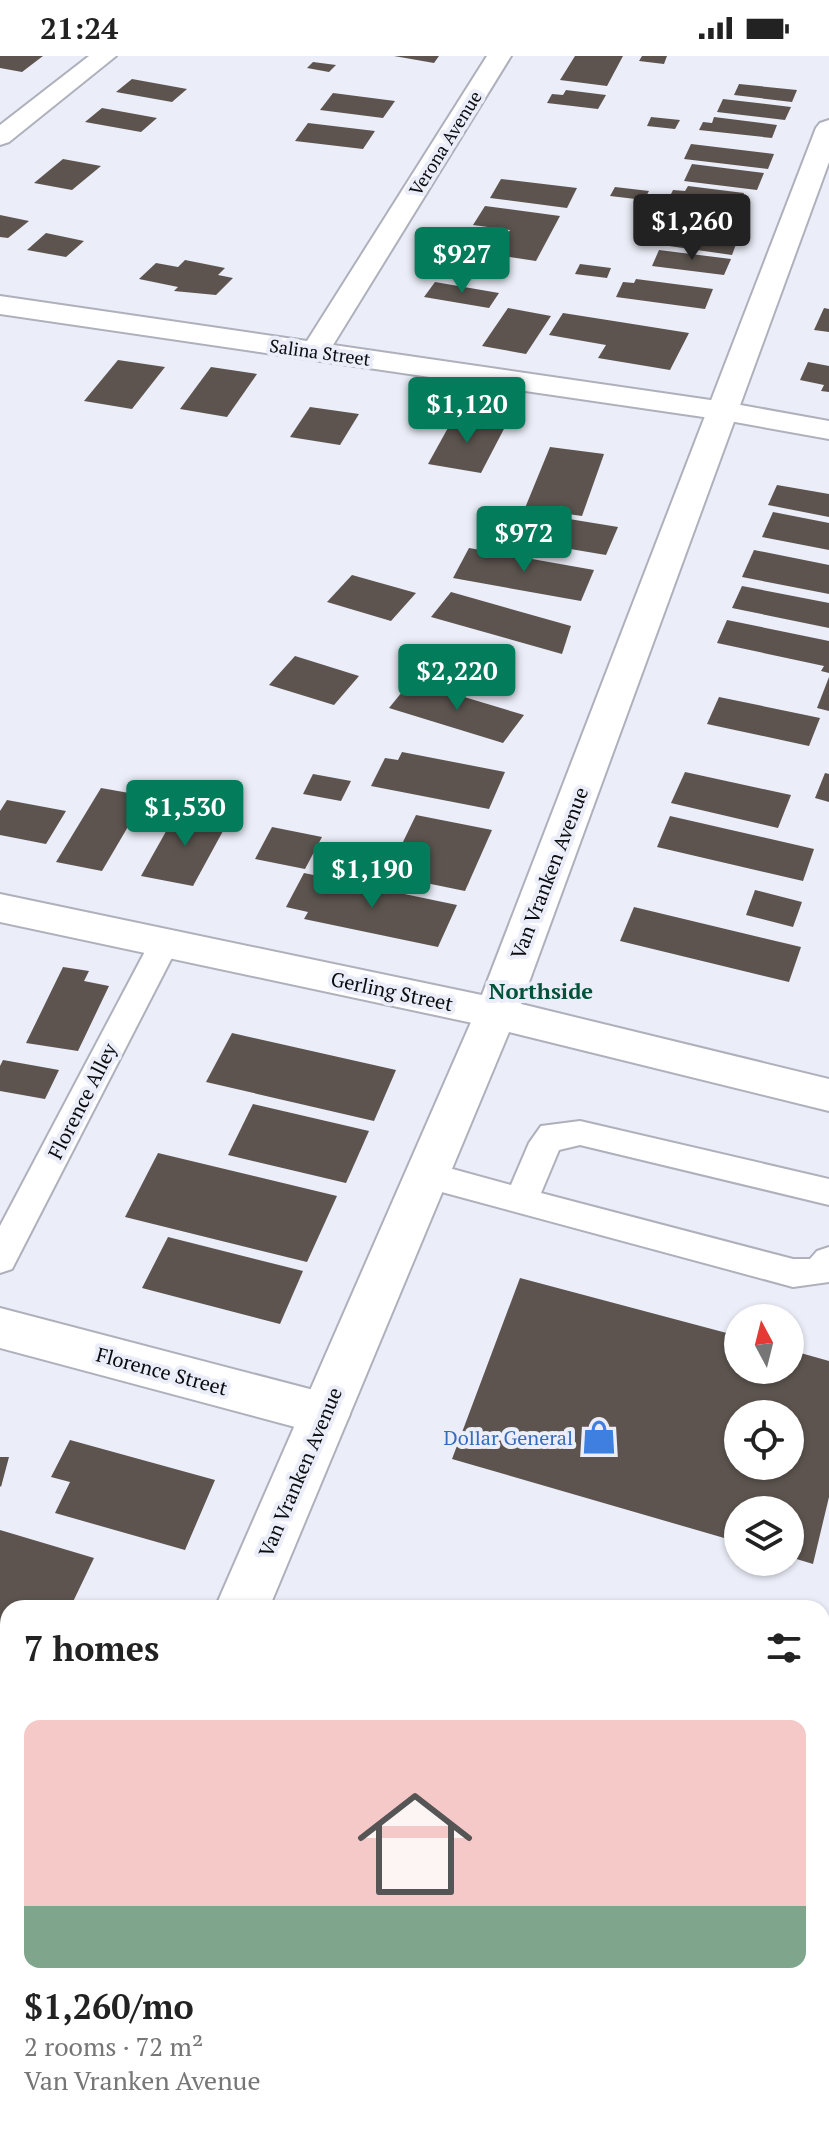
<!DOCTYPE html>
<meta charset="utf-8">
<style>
:root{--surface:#fff;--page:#f2f2f2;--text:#222;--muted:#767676;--line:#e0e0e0;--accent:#027c5a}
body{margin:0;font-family:"PT Serif",serif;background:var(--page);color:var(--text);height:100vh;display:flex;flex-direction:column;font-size:30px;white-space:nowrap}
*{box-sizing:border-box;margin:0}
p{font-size:26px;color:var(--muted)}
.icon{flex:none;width:44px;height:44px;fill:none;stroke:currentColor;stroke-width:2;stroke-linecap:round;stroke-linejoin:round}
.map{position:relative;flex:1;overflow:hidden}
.drawer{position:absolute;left:0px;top:1544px;width:830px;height:538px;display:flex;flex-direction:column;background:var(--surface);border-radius:24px 24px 0 0;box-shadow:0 2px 6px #0004}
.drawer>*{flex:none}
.needle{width:52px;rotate:353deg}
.fabs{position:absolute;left:724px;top:1248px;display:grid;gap:16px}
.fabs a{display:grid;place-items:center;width:80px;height:80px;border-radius:50%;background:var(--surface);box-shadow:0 2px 6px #0004;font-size:40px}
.price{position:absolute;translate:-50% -68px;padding:0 18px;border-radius:8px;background:var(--accent);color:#fff;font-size:26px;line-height:52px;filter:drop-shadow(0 2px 4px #0008)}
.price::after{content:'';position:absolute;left:50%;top:48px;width:24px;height:18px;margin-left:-12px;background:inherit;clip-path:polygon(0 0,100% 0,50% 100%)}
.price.active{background:#222;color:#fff}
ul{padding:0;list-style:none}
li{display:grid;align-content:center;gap:16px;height:424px;padding:0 24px}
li+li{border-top:2px solid var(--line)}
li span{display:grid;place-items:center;height:248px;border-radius:16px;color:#555}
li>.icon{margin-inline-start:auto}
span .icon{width:144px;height:144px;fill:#fffc;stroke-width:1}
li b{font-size:34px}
h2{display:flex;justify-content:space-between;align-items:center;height:96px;padding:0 24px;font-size:34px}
.status{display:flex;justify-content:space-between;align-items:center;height:56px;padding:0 40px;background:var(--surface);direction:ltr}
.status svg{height:22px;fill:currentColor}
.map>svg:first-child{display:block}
</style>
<div class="status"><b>21:24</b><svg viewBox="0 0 49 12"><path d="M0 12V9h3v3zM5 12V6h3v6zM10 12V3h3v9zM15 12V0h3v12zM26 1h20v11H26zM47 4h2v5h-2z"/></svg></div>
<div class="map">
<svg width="829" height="2081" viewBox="0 0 829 2081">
<rect width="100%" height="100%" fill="#ebedf8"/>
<g fill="#5d544f" fill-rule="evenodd">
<path d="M0,0h43l-21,16 -22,-4z"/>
<path d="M394,0h45l-5,7z"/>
<path d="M575,0h48l-16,30 -47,-6z"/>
<path d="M642,0h25l-3,8 -25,-3z"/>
<path d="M313,6l23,3 -7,7 -22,-4z"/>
<path d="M132,23l55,10 -15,13 -56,-10z"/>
<path d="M739,28l58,6 -5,12 -58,-7z"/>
<path d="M566,34l40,5 -8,14 -51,-6 5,-9 11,1z"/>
<path d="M333,37l62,8 -12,17 -63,-8z"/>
<path d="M723,43l68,8 -6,13 -68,-8z"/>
<path d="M102,52l55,10 -16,14 -56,-10z"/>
<path d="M651,61l29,3 -5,9 -28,-3z"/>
<path d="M714,61l63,8 -5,13 -73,-8 4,-8 9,1z"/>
<path d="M308,67l67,8 -12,18 -68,-8z"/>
<path d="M691,88l83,10 -6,15 -84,-10z"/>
<path d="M63,103l38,7 -29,24 -38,-7z"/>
<path d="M692,108l72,9 -7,17 -73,-9z"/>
<path d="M501,123l76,9 -10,20 -77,-10z"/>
<path d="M688,130l56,7 -6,16 -57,-8 2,-3 -13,-2 3,-6 12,1z"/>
<path d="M615,131l34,4 -5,9 -34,-4z"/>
<path d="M649,149l70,9 -7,16 -70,-9z"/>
<path d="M485,150l75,10 -24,45 -40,-6 14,-25 -37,-5z"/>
<path d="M0,159l29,6 -21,17 -8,-1z"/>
<path d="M662,173l76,10 -6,16 -77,-11 3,-6 -10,-1 3,-5 9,1z"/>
<path d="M46,177l38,8 -18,16 -39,-7z"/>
<path d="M659,194l72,9 -7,16 -72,-9z"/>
<path d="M185,204l40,8 -7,7 15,3 -17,17 -42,-4 4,-4 -39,-8 17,-16 22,4z"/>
<path d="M580,208l31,4 -4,10 -32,-4z"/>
<path d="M636,223l77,10 -8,20 -89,-12 7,-15 11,1z"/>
<path d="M435,226l64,11 -10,15 -65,-11z"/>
<path d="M508,252l43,8 -25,38 -44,-8z"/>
<path d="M824,252l5,1v23l-15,-2z"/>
<path d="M563,257l57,9 69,11 -19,37 -72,-12 8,-13 -57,-10z"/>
<path d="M118,304l47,7 -33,42 -48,-8z"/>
<path d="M808,306l21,4v26l-8,-1 3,-6 -24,-5z"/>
<path d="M211,311l46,7 -30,43 -47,-8z"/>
<path d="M310,351l49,7 -19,31 -50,-8z"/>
<path d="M454,361l52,8 -25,48 -53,-9z"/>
<path d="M550,391l54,7 -22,62 -57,-8z"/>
<path d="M777,429l52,9v23l-61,-12z"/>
<path d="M508,453l110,18 -12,28 -112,-19z"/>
<path d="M773,456l56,11v27l-67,-13z"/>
<path d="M469,492l125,22 -13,31 -128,-23z"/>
<path d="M754,494l75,15v29l-87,-17z"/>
<path d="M352,519l64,18 -25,28 -64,-19z"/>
<path d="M742,530l87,17v25l-97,-20z"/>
<path d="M451,536l120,34 -9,28 -131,-37z"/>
<path d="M727,564l102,21v32l-8,-2 3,-5 -107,-23z"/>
<path d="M295,600l64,20 -25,29 -65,-20z"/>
<path d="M829,621v34l-12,-3z"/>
<path d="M411,625l113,34 -21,28 -114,-35z"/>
<path d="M719,641l101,21 -11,28 -102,-22z"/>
<path d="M402,696l103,20 -16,37 -118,-23 14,-28 13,2z"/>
<path d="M685,716l106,23 -13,33 -107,-25z"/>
<path d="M825,717l4,1v28l-14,-4z"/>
<path d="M313,718l38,7 -10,20 -38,-7z"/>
<path d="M101,732l45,8 -44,75 -46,-9z"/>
<path d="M7,744l59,11 -20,33 -46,-9v-24z"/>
<path d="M178,754l51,10 -36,66 -52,-10z"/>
<path d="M416,759l76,15 -27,61 -78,-16z"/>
<path d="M670,760l144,33 -11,32 -146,-34z"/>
<path d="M272,771l50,10 -17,32 -50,-10z"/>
<path d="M304,817l153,32 -19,42 -134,-28 4,-7 -22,-5z"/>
<path d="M755,834l47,12 -9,25 -47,-12z"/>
<path d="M634,851l167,40 -12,35 -169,-41z"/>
<path d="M63,911l26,4 -5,10 25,5 -31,65 -52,-8z"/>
<path d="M232,977l164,37 -22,51 -168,-39z"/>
<path d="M3,1004l56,10 -14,29 -45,-8v-25z"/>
<path d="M253,1048l116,27 -23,52 -118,-28z"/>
<path d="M158,1097l179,43 -30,66 -182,-45z"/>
<path d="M168,1181l135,34 -23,53 -138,-36z"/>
<path d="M520,1222l218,58v34h52v-20l39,11v136l-16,67 -23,-7v-47h-52v32l-286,-83zM738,1358h52v52h-52z"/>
<path d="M70,1384l145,40 -30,70 -130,-37 15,-31 -19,-5z"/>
<path d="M0,1401h9l-8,30 -1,-1z"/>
<path d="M0,1474l94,28 -24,50h-62v90l-8,16z"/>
<path d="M822,1715l7,2v66l-7,-2z"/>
<path d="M822,2009l7,3v69h-87l2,-7h78z"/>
<path d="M256,2074h180l-3,7h-160z"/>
</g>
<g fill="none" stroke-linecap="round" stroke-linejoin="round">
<g stroke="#aeb0bb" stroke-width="4">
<g id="service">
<path d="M165,876l11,3 4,7 -168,327 -12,4v-47l150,-284 4,-7z"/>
<path d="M580,1065l249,58v26l-249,-60 -21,5 -18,43 252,66h17l7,-8 12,-4v35l-36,5 -366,-99 -12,-4 -5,-9 5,-9 12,-4 84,23 18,-42 12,-17z"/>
</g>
</g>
<g stroke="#aeb0bb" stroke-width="4">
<g id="minor">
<path d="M89,0h27l-107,86 -9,3v-20z"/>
<path d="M487,0h24l-178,289 391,57 105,19v18l-105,-19 -724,-106v-18l307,45z"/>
<path d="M0,838l496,104 15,4 6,11 -6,11 -15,4 -496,-106z"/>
<path d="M0,1252l325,85 18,6 7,15 -7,15 -18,6 -325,-87z"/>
<rect x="0" y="1978" width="8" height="62"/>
</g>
</g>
<g stroke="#aeb0bb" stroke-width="4">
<g id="tertiary">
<path d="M829,64v42l-308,842 308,75v32l-320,-79 -240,576h-54l260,-595 341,-885 4,-5z"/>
<path d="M8,2048v26h46l-3,7h-51v-30z"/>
</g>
</g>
<use href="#service" fill="#fff" fill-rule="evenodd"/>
<use href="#minor" fill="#fff" fill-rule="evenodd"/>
<use href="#tertiary" fill="#fff" fill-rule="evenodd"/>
</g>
<defs>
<g id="shop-bare" transform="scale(2.76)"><path d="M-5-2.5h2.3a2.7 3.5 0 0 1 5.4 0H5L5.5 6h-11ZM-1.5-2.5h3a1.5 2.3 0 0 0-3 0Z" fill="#3f7fe0" stroke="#ebedf8" stroke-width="2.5" paint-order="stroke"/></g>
</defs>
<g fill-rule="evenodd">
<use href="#shop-bare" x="599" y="1381"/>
</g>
<g text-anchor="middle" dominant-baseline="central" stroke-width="8" stroke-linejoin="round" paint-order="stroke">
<g font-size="18" fill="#0b0c0f" stroke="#ebedf8">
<text transform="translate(445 87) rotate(-58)">Verona Avenue</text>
<text transform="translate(320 296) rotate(8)">Salina Street</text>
</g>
<g font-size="20" fill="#0b0c0f" stroke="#ebedf8">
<text transform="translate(549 817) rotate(-69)">Van Vranken Avenue</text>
<text transform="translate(392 935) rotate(12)">Gerling Street</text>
<text transform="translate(82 1045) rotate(-63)">Florence Alley</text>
<text transform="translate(162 1315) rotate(15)">Florence Street</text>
<text transform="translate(300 1416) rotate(-67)">Van Vranken Avenue</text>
</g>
<g font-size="20" fill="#366cbe" stroke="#ebedf8" text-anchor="end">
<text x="573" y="1381">Dollar General</text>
</g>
<g font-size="22" font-weight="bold" fill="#02523a" stroke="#ebedf8">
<text x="541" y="934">Northside</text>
</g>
</g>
</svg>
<div class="fabs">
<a><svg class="needle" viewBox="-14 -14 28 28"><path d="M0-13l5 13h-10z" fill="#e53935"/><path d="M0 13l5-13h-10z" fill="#767676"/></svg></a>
<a><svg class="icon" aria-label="locate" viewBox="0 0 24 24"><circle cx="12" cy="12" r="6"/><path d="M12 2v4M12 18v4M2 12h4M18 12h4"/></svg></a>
<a><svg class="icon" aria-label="layers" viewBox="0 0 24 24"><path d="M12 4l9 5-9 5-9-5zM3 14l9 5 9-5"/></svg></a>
</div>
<b class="price active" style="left:692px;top:206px">$1,260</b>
<b class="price" style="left:462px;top:239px">$927</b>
<b class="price" style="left:467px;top:389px">$1,120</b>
<b class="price" style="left:524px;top:518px">$972</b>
<b class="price" style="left:457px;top:656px">$2,220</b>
<b class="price" style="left:185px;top:792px">$1,530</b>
<b class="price" style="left:372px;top:854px">$1,190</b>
<section class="drawer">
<h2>7 homes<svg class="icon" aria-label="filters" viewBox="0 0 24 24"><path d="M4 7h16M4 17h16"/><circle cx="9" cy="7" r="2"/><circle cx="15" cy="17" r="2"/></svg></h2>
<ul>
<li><span style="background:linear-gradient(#f6c9c9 75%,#7fa58c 0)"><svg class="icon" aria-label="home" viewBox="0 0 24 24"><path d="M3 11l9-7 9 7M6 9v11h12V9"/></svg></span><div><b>$1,260/mo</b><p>2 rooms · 72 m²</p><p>Van Vranken Avenue</p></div></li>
</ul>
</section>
</div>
